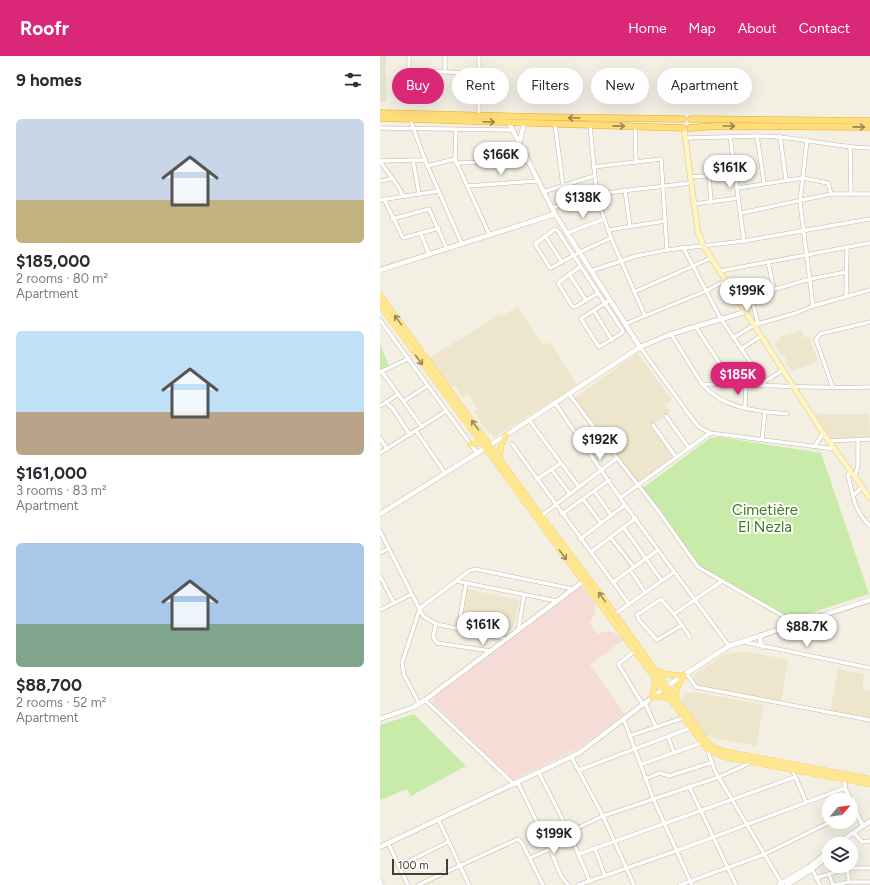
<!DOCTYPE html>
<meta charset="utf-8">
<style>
:root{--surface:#fff;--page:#f2f2f3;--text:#2b2b33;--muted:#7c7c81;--accent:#db2777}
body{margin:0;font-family:Figtree,sans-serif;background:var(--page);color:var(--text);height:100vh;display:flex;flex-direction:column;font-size:15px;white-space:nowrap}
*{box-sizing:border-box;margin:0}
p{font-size:13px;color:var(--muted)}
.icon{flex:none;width:22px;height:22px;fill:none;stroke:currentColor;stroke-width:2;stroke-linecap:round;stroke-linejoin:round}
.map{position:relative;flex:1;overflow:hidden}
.side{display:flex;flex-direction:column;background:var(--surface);width:380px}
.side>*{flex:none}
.hud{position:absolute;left:12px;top:12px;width:380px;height:36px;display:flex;gap:8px}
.needle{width:26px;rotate:62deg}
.buttons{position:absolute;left:442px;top:737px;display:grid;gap:8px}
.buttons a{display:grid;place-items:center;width:36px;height:36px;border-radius:50%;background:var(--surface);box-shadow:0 4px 16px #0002;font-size:20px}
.scale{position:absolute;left:12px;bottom:10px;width:56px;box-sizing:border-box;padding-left:4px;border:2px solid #463f33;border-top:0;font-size:11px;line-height:14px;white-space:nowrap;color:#463f33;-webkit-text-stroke:3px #fff;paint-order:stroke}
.price{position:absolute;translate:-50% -34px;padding:0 9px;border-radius:14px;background:#fff;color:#222;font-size:13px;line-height:26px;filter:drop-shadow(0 1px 2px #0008)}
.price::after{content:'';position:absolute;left:50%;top:24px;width:12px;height:9px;margin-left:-6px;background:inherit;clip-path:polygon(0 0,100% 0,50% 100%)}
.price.active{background:var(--accent);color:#fff}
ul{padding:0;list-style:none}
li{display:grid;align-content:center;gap:8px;height:212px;padding:0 16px}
li span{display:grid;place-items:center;height:124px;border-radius:6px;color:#555}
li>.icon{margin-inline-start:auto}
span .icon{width:72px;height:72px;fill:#fffc;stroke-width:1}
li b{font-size:17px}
h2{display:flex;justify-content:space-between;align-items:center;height:48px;padding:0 16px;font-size:17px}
.tag{padding:0 14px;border-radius:18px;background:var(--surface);box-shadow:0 4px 16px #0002;font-size:14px;line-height:36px}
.tag.active{background:var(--accent);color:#fff}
header{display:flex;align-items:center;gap:24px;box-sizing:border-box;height:56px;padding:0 20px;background:var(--accent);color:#fff}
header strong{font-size:19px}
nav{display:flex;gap:22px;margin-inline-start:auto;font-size:14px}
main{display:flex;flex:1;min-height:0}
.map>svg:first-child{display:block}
</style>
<header>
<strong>Roofr</strong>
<nav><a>Home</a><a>Map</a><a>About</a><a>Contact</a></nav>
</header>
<main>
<section class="side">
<h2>9 homes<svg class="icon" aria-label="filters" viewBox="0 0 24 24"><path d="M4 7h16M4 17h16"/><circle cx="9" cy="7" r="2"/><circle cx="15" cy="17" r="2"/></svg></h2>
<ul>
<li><span style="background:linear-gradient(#c9d6e8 65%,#c2b280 0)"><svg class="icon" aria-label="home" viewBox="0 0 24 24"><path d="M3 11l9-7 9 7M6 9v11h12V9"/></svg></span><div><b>$185,000</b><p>2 rooms · 80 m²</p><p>Apartment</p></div></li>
<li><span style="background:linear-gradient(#bfe0f5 65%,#b9a48a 0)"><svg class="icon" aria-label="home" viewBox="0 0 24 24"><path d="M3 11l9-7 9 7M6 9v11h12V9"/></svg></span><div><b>$161,000</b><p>3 rooms · 83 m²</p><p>Apartment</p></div></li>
<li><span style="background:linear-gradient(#a9c7e8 65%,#7fa58c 0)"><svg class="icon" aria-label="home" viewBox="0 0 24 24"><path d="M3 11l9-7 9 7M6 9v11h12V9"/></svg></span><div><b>$88,700</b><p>2 rooms · 52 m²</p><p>Apartment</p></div></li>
</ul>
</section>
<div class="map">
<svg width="490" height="829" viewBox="0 0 490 829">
<rect width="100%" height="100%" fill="#f3efe3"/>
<rect fill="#e8e2d1" x="0" y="0" width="6" height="46"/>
<g fill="#eee6cc">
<path d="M138,250l25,40 7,-4 27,43 -83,52 -3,-4 -2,1 -15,-22 4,-3 -10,-15 -5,3 -9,-12 -4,3 -21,-30 72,-44 1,2z"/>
<path d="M422,274l2,8 5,-2 9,26 -27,9 -4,-7 -2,-10h-5l-6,-10 6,-4 -1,-3z"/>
<path d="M257,297l35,47 -7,5 5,6 -19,15 22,31 -36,27 -63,-85z"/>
<path d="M436,358h53l1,24 -39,1 -3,-3z"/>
<path d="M87,533l52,11 -5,27 -14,10 -41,-9z"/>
<path d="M365,595l43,9 -7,42 -87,-16v-11l32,-21z"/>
<path d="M458,613l26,5 -2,14 2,2 6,1v28l-40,-7z"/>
<path d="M313,636l71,13 -8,41 -51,-10 -23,-32v-6l6,-5z"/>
</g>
<path fill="#f5dcd6" d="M202,530l14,18 -1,10 -6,9 9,11 9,-3 6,1 10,8 -33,25 35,49 -44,33 -68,33 -80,-77 2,-7z"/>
<g fill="#c9eba9">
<path d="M0,288l9,22 -9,4z"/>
<path d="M339,381l102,16 48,141 -77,25 -92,-52 -57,-79 67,-50z"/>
<path d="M34,658l52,52 -55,30 -4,-7 -27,11v-75z"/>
</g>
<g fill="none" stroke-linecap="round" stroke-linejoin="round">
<g stroke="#bfb8a6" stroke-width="4.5">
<g id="minor">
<path d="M29,0v12l2,3 68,2"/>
<path d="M65,16v-16"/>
<path d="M99,60v-60"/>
<path d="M30,63l15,41 37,84"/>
<path d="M175,68l8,62"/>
<path d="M210,70l7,72 14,40 34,78"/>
<path d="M255,70l1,35"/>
<path d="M0,72l133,2"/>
<path d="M76,74l-1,29 35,77"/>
<path d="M350,80l14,105"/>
<path d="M377,80c38,0 75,11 113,12"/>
<path d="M400,80l6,44"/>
<path d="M308,82l69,-2 7,47"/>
<path d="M470,92l1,45"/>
<path d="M33,104l6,34"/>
<path d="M0,105l45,-1"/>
<path d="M0,105c8,13 18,22 23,35"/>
<path d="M76,107l71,-2"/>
<path d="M47,110l28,-7"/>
<path d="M213,111l68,-8 6,91"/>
<path d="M329,120l2,26"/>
<path d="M310,121l46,-3"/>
<path d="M0,125l11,-2"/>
<path d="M87,130l70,-5"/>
<path d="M358,132l65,-10 25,5 3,11"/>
<path d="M245,134l5,36"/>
<path d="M163,136l51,-16"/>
<path d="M4,143l19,39 36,-10"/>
<path d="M0,144l58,-9"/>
<path d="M314,148l45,-6"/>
<path d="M172,152l44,-14 95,-11"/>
<path d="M361,157l90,-19h39"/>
<path d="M12,163l37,-10 18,40"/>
<path d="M228,174l57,-9"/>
<path d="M187,177l37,-14"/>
<path d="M41,178l8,20"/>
<path d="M165,180l17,26"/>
<path d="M303,191l38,72 43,63v3"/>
<path d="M388,206l6,27"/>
<path d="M201,210l-23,17 14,23 3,1 23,-14"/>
<path d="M211,215l45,-15 31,-6 77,-9 126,-22"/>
<path d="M340,215l150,-28"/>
<path d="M189,218l17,26"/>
<path d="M254,236l77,-34"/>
<path d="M371,240l7,28"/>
<path d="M466,240l1,-48"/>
<path d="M230,244l-28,18 -1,1 18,28 23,-14 1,-2c-22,-34 -44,-67 -66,-101l-2,-1 -20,15 15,24h1c20,-12 39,-21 60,-30"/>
<path d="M358,244l72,-21 36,-7"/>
<path d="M433,250l57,-16"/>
<path d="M214,255l18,29"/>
<path d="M0,264l97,133"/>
<path d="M245,268l81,-33 20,-11"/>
<path d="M316,271l37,57"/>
<path d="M291,278l31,50c56,0 112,5 168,3"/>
<path d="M353,282l21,-13 42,-12 17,-7 -13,-104 7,-62"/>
<path d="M260,291l53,73 6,7 11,6 125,16"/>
<path d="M361,293l20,-13"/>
<path d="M0,316l28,-13"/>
<path d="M2,316l40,55"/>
<path d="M384,326l19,-12"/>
<path d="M322,328c21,25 55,27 85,30"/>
<path d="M453,332l-17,-48 4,-6 50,-12"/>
<path d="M24,345l23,-15"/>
<path d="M6,346l7,7 17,26"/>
<path d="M175,347l70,102 104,141"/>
<path d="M0,350l17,-11"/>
<path d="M365,351l1,-22"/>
<path d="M286,360l23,32"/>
<path d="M149,364l50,67"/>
<path d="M273,369l23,32"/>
<path d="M36,375l29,42"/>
<path d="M0,382l7,11"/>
<path d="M382,383l3,-27"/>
<path d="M449,385l41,-2"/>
<path d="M132,388l117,160"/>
<path d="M435,390l8,-13"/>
<path d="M0,397l66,-42"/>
<path d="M237,402l40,51 41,58 99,57"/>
<path d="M171,413l19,25"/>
<path d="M470,415l-2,5 5,20"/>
<path d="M475,422l3,-13v-26"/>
<path d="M157,423l24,-16"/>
<path d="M481,432l-8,8c2,11 9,22 17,30"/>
<path d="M214,435l17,24"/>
<path d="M240,442l90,-65"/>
<path d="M203,443l18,24"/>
<path d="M182,458l47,-34"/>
<path d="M161,460l76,-58 -48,-64"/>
<path d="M244,472l38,53"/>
<path d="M0,475l43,85 13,8 71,15"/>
<path d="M231,482l23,29"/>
<path d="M200,483l45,-34"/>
<path d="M211,496l45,-34"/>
<path d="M0,497l9,-5"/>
<path d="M250,514l15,22"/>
<path d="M0,520l14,27"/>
<path d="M76,525l13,-10 6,-2 98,20"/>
<path d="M233,526l45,-32"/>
<path d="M0,554l32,-16"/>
<path d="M235,558l59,-42"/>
<path d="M294,558l-13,-15 -24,16 2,5 18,20 25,-15"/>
<path d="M56,568l-3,13 4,6 54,8"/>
<path d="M78,573l8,-45"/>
<path d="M138,575l6,-36"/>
<path d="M310,581l-16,-23 48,-33"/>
<path d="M364,586l126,26"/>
<path d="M255,595l-17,13 25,41"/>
<path d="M307,618l9,13 174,33"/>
<path d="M45,644l90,85"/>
<path d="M39,647l-15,-28 -2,-12 18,-55 36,-27 101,20"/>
<path d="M265,647l11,24"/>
<path d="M244,664l29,78 39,87"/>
<path d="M249,680l54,-18"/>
<path d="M288,680l6,17"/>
<path d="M327,693l8,22 67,113"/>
<path d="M192,702l31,58 31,69"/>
<path d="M260,709l61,-22"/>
<path d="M412,713l14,33"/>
<path d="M199,714l111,-42"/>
<path d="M159,717l30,59 21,50"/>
<path d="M265,723l15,-6 9,3 41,-13"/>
<path d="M138,727l32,66 11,27 7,9"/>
<path d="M309,730l47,99"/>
<path d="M58,763l31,66"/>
<path d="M189,776l34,-16 116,-39 31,-14"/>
<path d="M474,777l8,9 8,-1"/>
<path d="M8,787l20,42"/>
<path d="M215,793l10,27"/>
<path d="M199,798l216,-77"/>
<path d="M150,802l42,-19"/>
<path d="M19,810l49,-24"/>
<path d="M432,813l8,16"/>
<path d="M449,818l4,11"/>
<path d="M436,822l32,-10h22"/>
<path d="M0,825l2,4"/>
<path d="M469,826h21"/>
<path d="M38,829l100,-46 4,4 21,42"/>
<path d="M198,829l98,-34 169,-63"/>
<path d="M300,829l85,-31 65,-32"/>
<path d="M453,829l16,-3 -2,-15"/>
</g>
</g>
<g stroke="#bfb8a6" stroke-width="5.5">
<g id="tertiary">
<path d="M129,67l46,91 85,133"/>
<path d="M140,85l4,-18"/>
<path d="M0,214l175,-56"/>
<path d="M0,458l126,-79 134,-88 31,-13 74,-22"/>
<path d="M381,579l-1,6 3,6"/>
<path d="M0,663l34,-12 11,-7 160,-120"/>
<path d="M464,721l1,11 5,12"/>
<path d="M471,746l12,24"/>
<path d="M457,788l33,-23"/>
<path d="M0,791l199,-94 88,-67 62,-40 141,-46"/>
<path d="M399,829l30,-18 20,-16"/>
<path d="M407,829l25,-16 17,-13"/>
</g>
</g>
<g stroke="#d6c88f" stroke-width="6">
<path id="secondary" d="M304,72l10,76 4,28 5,13 120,188 47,65"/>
</g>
<g stroke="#ecc859" stroke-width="6">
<g id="primary">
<path d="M0,239l161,221 58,76 107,149 9,7 12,4 143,27"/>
<path d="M0,249l327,444 18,8 145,27"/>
<path d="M90,388h6l4,-2"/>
<path d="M119,403l2,-13 5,-11"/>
<path d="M277,615l8,3 17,2"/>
<path d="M276,640l14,3"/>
<path d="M272,642l4,-20"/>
<path d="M295,644l2,-12 7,-13"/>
</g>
</g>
<g stroke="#e8ac28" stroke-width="7">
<g id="trunk">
<path d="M0,57l160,4 143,2"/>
<path d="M0,62l303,10"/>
<path d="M311,63l179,2"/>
<path d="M310,72l26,-2 154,1"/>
</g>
</g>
<use href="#minor" stroke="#fff" stroke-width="3.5"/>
<use href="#tertiary" stroke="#fff" stroke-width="4.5"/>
<use href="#secondary" stroke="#fff4c2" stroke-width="5"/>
<use href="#primary" stroke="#ffe691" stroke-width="5.5"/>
<use href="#trunk" stroke="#ffdd7a" stroke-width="6"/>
</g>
<defs><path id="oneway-shaft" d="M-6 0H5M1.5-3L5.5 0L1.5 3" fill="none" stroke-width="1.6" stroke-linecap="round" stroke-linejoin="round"/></defs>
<g stroke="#998653">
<use href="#oneway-shaft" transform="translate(194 62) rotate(-180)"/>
<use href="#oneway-shaft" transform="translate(109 66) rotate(2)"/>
<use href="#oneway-shaft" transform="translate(239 70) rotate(1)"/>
<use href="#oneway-shaft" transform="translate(349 70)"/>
<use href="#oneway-shaft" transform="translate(479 71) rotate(1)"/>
</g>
<g stroke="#998a5d">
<use href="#oneway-shaft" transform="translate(18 264) rotate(-126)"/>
<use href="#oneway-shaft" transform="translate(39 304) rotate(54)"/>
<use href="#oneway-shaft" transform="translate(95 369) rotate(-126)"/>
<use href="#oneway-shaft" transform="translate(183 499) rotate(54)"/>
<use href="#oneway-shaft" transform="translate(222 541) rotate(-125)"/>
</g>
<g text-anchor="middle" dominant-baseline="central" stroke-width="4" stroke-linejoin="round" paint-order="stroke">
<g font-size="15" fill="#3f7b23" stroke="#fff">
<text x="385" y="454">Cimetière<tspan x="385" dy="17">El Nezla</tspan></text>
</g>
</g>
</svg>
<div class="buttons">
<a><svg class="needle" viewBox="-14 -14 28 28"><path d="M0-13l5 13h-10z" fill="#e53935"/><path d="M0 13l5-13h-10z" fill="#7c7c81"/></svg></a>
<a><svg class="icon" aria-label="layers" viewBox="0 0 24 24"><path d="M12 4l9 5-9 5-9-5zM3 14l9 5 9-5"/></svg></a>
</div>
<div class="scale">100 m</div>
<b class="price" style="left:121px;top:120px">$166K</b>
<b class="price" style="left:350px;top:133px">$161K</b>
<b class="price" style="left:203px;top:163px">$138K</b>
<b class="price" style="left:367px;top:256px">$199K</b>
<b class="price active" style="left:358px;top:340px">$185K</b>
<b class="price" style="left:220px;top:405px">$192K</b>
<b class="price" style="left:103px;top:590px">$161K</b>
<b class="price" style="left:427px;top:592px">$88.7K</b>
<b class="price" style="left:174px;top:799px">$199K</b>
<div class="hud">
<a class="tag active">Buy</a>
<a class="tag">Rent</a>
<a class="tag">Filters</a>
<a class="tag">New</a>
<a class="tag">Apartment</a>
</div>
</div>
</main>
